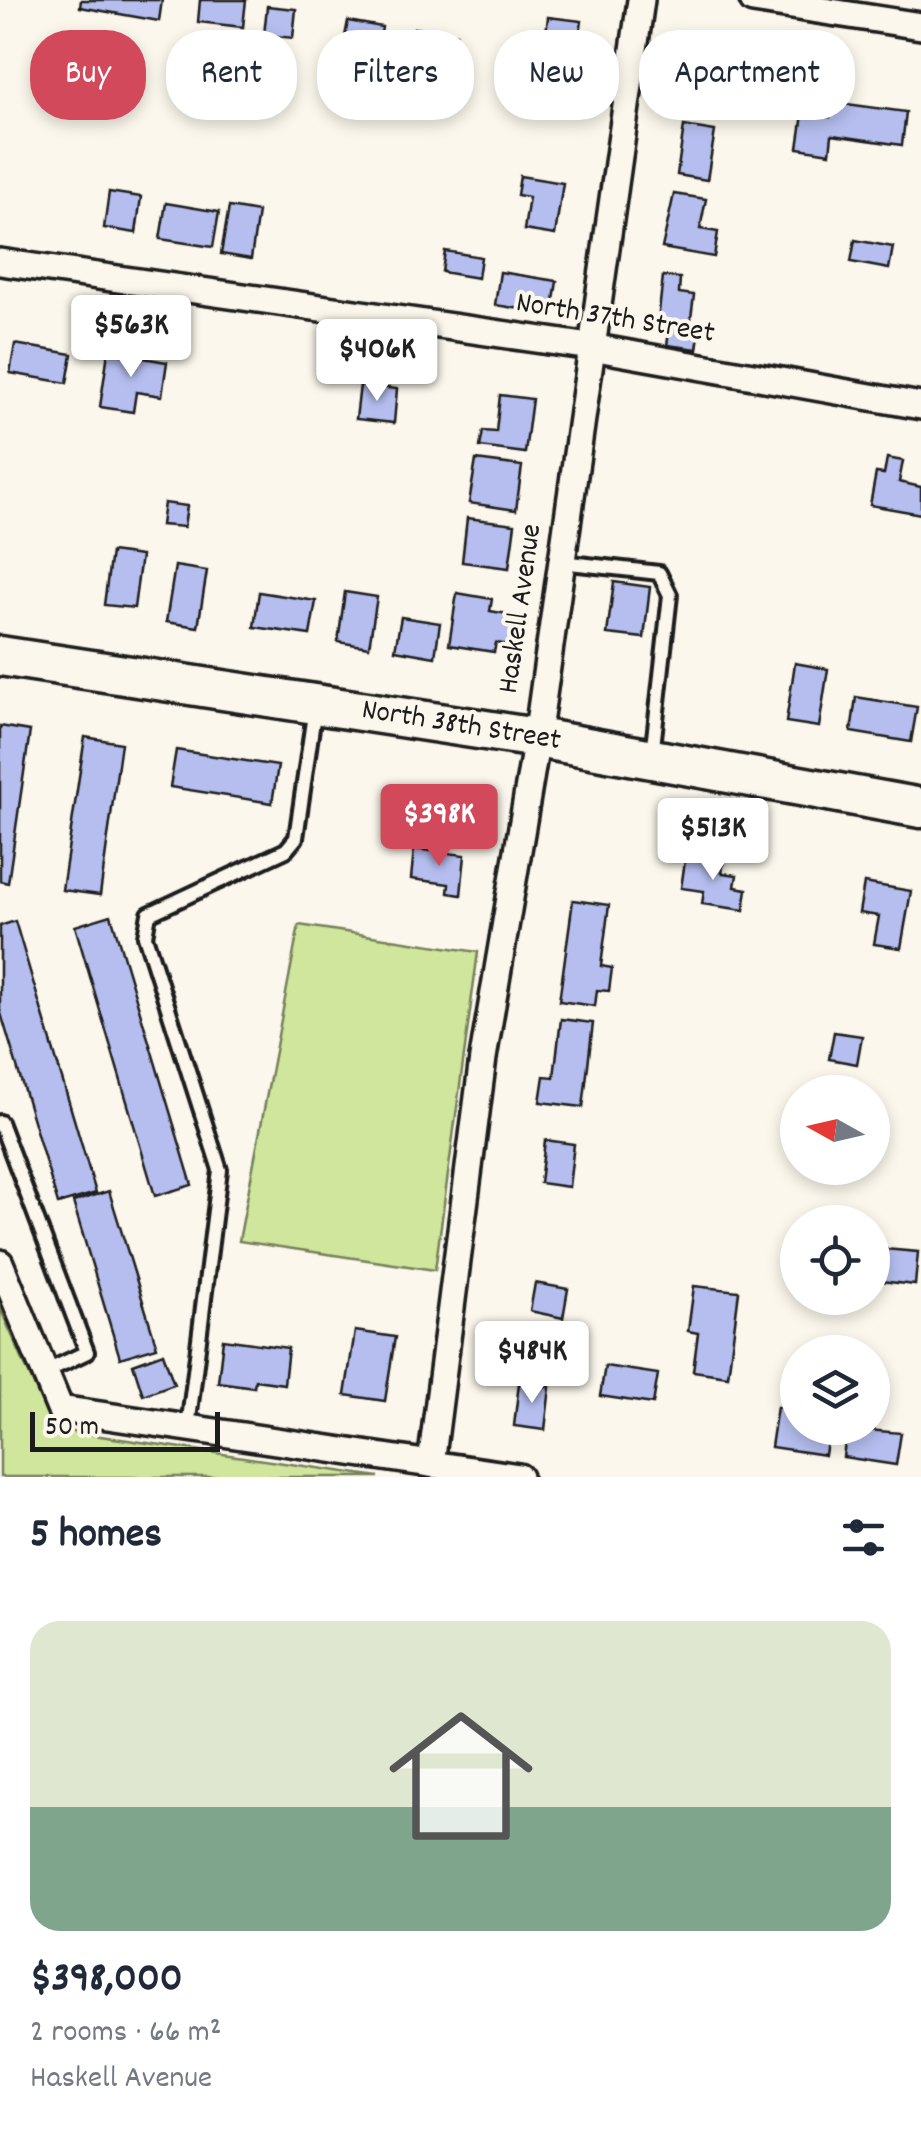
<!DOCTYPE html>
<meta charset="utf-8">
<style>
:root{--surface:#fff;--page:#f6f6f7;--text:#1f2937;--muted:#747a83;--accent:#d1495b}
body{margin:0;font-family:Dekko,sans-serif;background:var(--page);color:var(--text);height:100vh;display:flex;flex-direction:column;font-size:38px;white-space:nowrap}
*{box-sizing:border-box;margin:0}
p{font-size:32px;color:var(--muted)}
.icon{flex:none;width:55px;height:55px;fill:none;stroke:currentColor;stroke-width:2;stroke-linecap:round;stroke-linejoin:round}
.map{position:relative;height:1477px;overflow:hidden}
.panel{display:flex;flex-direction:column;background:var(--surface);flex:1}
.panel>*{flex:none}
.top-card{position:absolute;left:30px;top:30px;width:862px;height:90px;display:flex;gap:20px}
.needle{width:65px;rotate:278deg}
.buttons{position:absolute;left:780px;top:1075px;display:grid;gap:20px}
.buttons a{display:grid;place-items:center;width:110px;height:110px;border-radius:50%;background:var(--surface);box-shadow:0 5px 15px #0003;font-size:50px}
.scale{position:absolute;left:30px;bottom:25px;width:190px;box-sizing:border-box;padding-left:10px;border:5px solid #1c1c1c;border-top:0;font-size:28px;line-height:35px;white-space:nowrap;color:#1c1c1c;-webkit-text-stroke:8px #fbf7ec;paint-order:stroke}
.price{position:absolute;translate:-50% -85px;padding:0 22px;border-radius:10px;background:#fff;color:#222;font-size:32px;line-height:65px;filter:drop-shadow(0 2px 5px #0008)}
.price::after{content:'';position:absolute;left:50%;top:60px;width:30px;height:22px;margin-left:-15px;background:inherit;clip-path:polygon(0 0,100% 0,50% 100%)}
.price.current{background:var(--accent);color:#fff}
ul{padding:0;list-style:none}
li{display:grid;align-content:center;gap:20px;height:530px;padding:0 30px}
li span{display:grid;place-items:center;height:310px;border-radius:30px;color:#555}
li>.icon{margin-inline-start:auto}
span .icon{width:180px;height:180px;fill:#fffc;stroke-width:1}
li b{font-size:42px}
h2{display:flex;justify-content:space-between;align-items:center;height:120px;padding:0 30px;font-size:42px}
.pill{padding:0 35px;border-radius:40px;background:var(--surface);box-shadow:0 5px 15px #0003;font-size:35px;line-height:90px}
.pill.current{background:var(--accent);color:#fff}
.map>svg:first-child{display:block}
</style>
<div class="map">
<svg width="921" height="1477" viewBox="0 0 921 1477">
<rect width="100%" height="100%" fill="#fbf7ec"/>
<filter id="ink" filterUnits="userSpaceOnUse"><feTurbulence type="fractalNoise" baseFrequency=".01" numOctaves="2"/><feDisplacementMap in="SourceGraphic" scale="20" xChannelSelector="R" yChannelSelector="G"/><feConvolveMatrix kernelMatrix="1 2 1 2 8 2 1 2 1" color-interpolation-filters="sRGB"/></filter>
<g filter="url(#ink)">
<g fill="#cfe69c" stroke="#76815c" stroke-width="2.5">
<path d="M299,925l179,27 -43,318 -196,-29z"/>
<path d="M0,1308l53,121 326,48h-379z"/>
</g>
<g fill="#b5beef" stroke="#1c1c1c" stroke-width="2.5">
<path d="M81,0h81l-3,21 -79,-14z"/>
<path d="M200,0h46l-3,27 -45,-5z"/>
<path d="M267,6l29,3 -3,29 -29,-3z"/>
<path d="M548,17l34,4 -6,40 -33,-4z"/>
<path d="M348,21l34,6 -5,31 -35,-6z"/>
<path d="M414,28l42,6 -6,31 -41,-7z"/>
<path d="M234,42l19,3 -6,31 -18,-2z"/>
<path d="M684,79l51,6 -3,28 -51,-6z"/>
<path d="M832,102l74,10 -4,33 -70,-10 -2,18 -32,-5 5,-34 27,3z"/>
<path d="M684,126l31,5 -8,49 -30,-5z"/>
<path d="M520,176l43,7 -8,52 -31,-5 5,-33 -12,-2z"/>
<path d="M109,192l32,5 -5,36 -32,-5z"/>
<path d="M674,194l32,5 -6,30 18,3 -4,25 -52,-9z"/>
<path d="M166,203l53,9 -6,35 -53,-8z"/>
<path d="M229,207l29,5 -7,47 -30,-5z"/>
<path d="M855,240l38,7 -4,22 -38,-7z"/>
<path d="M445,251l36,6 -3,21 -36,-6z"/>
<path d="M500,272l57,9 -5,33 -57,-9z"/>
<path d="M663,276l17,2 -1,15 15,2 -5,39 10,1 -2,14 -30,-4 2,-13 -12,-2z"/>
<path d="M15,344l57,10 -5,29 -57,-10z"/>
<path d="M108,352l59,10 -5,34 -26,-4 -3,20 -33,-5z"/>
<path d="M360,385l37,4 -3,34 -38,-4z"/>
<path d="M500,395l32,4 -7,54 -45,-6 3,-16 13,1z"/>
<path d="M887,458l16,3 -4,21 22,5v27l-51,-9 6,-32 8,1z"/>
<path d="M476,460l46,6 -6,44 -47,-7z"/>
<path d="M164,503l23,3 -3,21 -23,-2z"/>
<path d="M467,518l48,6 -6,44 -47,-6z"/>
<path d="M111,552l30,4 -7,52 -30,-3z"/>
<path d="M175,566l32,5 -9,56 -32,-5z"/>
<path d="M614,582l36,5 -6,51 -37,-4z"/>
<path d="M259,592l57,9 -6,34 -56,-8z"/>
<path d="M345,592l32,5 -8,50 -31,-5z"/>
<path d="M457,593l35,6 -2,12 36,6 -5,30 -25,-4 -2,9 -45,-7z"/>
<path d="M401,617l39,6 -5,34 -40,-7z"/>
<path d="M795,663l33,6 -9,58 -33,-5z"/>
<path d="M856,697l61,10 -6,35 -60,-10z"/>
<path d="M0,726l30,5 -22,152 -8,-2z"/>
<path d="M85,737l36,6 -21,152 -38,-5z"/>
<path d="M176,750l102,16 -6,37 -102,-16z"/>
<path d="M414,849l51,6 -4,40 -13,-2 1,-9 -38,-5z"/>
<path d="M686,854l38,6 -2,13 15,2 -2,12 12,2 -3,21 -42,-6 2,-13 -23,-3z"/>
<path d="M864,883l47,8 -10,57 -27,-4 5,-28 -20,-3z"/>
<path d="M573,900l36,5 -8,61 11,2 -3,23 -12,-1 -2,16 -36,-5z"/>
<path d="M111,915l81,270 -37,11 -80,-270z"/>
<path d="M15,921l81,272 -38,11 -58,-194v-84z"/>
<path d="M561,1019l32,4 -10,84 -43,-5 4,-26 10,1z"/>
<path d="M834,1032l28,4 -5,28 -28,-5z"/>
<path d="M545,1140l29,4 -5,43 -29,-4z"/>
<path d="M109,1191l48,156 -37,11 -47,-156z"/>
<path d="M884,1249l34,3 -3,33 -35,-4z"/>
<path d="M535,1283l33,6 -5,29 -33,-7z"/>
<path d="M694,1286l45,5 -11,85 -35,-5 5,-38 -10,-2z"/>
<path d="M355,1331l40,6 -10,64 -40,-6z"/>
<path d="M223,1339l65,9 -4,36 -29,-4 -1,7 -36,-5z"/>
<path d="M163,1353l11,31 -31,11 -10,-31z"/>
<path d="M605,1366l53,8 -5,30 -53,-8z"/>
<path d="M519,1383l31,4 -5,43 -31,-4z"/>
<path d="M777,1407l21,3v18h31l-4,27 -54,-8z"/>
<path d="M847,1428l54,5 -5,32 -53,-8z"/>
</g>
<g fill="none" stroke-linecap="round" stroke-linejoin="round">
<g stroke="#1c1c1c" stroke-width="20">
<g id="lane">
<path d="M561,562l98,11 11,22 -18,161"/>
<path d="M0,1122l87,230 -42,20"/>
<path d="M188,1428l32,-258 -75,-234 4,-22 137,-64 10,-12 19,-131"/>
</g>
</g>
<g stroke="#1c1c1c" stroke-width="32">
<g id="street">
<path d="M753,0l168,26"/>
<path d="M0,262l591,85 330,59"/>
<path d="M0,1263l60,146 459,68"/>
<path d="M431,1464l52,-406 54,-320 104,-738"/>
</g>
</g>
<g stroke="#1c1c1c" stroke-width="45">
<path id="secondary" d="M0,656l537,82 384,70"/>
</g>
<use href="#lane" stroke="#fbf7ec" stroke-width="12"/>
<use href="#street" stroke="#fbf7ec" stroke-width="25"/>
<use href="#secondary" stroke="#fbf7ec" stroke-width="38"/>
</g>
</g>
<g text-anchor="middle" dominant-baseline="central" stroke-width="8" stroke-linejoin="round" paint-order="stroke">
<g font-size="30" fill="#1c1c1c" stroke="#fbf7ec">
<text transform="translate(615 320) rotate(9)">North 37th Street</text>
<text transform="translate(522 609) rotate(-82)">Haskell Avenue</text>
<text transform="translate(461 727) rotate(9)">North 38th Street</text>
</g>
</g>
</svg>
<div class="buttons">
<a><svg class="needle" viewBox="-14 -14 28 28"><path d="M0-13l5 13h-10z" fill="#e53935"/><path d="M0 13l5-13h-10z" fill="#747a83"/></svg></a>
<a><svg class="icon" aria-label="locate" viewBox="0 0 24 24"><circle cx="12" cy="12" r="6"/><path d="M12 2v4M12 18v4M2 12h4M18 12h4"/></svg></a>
<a><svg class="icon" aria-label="layers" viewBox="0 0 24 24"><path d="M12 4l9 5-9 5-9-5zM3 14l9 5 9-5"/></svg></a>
</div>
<div class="scale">50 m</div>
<b class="price" style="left:131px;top:380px">$563K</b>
<b class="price" style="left:377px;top:404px">$406K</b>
<b class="price current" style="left:439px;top:869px">$398K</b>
<b class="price" style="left:713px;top:883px">$513K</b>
<b class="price" style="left:532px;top:1406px">$484K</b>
<div class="top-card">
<a class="pill current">Buy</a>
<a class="pill">Rent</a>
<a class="pill">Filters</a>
<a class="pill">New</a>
<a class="pill">Apartment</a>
</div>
</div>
<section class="panel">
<h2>5 homes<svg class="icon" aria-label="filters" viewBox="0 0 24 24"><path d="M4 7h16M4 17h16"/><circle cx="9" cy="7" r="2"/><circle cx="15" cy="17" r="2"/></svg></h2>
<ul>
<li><span style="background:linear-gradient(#dfe7d0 60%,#7fa58c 0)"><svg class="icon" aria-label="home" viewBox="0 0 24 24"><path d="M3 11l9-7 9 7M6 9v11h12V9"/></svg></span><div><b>$398,000</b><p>2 rooms · 66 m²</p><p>Haskell Avenue</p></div></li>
</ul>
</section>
